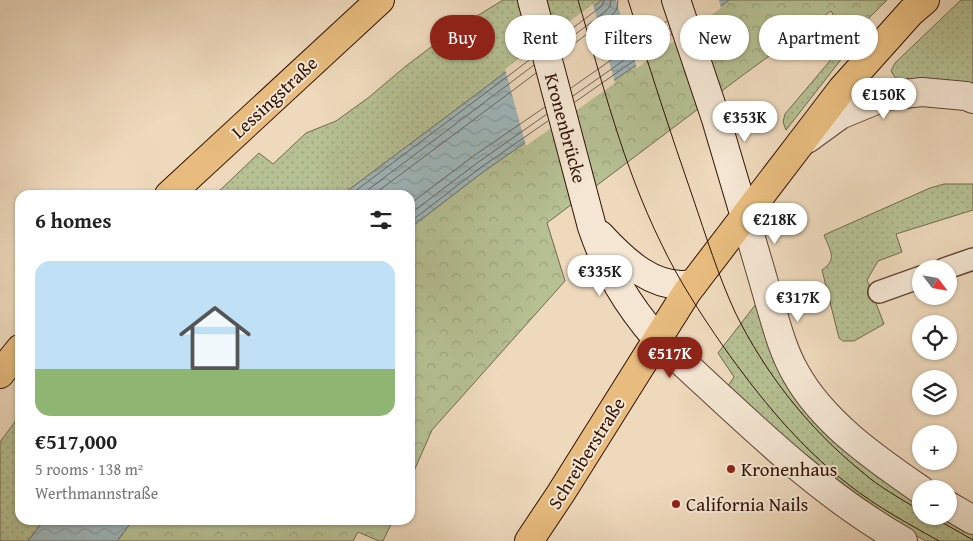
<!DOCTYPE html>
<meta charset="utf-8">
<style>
:root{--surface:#fff;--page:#f6f6f6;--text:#222;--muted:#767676;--accent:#8f2418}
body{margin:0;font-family:"Gentium Book Plus",serif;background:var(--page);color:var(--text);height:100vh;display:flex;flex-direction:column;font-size:19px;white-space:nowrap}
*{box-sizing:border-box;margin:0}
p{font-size:16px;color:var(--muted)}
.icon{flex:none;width:28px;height:28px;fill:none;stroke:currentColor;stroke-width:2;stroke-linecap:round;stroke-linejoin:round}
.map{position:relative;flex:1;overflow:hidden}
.drawer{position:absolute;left:15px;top:190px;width:400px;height:335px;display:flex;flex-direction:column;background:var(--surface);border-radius:15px;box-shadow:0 1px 4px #0004}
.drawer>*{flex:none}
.top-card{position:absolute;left:430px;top:15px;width:468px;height:45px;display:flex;gap:10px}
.needle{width:32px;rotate:121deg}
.fabs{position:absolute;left:912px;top:260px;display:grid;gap:10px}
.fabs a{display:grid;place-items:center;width:45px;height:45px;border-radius:50%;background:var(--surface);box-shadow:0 1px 4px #0004;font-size:25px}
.price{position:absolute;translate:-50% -42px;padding:0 11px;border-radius:18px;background:#fff;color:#222;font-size:16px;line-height:32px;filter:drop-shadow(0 1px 2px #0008)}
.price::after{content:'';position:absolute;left:50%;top:30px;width:15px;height:11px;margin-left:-8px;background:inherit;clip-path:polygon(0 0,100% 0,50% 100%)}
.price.on{background:var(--accent);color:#fff}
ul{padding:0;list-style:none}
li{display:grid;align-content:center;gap:10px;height:265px;padding:0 20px}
li span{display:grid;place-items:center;height:155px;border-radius:15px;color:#555}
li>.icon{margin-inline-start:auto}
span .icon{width:90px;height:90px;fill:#fffc;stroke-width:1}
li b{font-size:21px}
h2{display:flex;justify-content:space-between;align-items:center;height:60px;padding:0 20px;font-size:21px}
.tag{padding:0 18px;border-radius:22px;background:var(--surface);box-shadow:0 1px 4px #0004;font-size:18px;line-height:45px}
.tag.on{background:var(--accent);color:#fff}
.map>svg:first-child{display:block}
</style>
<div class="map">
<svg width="973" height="541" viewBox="0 0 973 541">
<defs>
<pattern id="grass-dots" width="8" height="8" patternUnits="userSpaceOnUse" patternTransform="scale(1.25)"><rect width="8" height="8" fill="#b5c093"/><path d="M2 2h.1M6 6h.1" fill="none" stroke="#9ca47d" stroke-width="1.8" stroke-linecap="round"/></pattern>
<pattern id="forest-crowns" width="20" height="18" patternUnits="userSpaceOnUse" patternTransform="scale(1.25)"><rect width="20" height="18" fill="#b5c093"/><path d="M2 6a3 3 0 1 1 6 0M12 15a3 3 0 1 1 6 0" fill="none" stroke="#9ca47d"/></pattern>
<pattern id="water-waves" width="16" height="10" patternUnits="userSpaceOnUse" patternTransform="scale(1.25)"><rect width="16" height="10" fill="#9eb7bb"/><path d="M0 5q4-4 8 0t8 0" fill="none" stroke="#889c9f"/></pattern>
</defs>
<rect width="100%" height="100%" fill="#eed9bc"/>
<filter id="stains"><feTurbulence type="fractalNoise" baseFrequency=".004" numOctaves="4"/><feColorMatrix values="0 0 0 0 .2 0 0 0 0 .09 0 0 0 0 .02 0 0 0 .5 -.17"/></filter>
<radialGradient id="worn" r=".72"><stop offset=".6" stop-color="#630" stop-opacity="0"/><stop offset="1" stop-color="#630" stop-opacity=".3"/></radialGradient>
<g fill="url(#grass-dots)" stroke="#72684c">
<path d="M503,0h99l-260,195h-127l44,-42 14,11 33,-31 30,-12 32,-23 38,-32 45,-34z"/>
<path d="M961,0h12v88l-75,-6 -7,-11 4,-8z"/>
<path d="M851,36l6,3 -71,91 -3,-8 2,-8z"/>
<path d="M944,184h29v26l-77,24 6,18 -24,9 -11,19 17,44 -30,17h-11l-4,-3 -17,-68c16,-11 8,-19 2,-35l106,-47z"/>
<path d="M756,304l12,32 153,165v15h26l26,15v10h-47l-38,-21 -79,-60 -81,-74 6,-9 -16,-24z"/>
<path d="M20,415v105h24l-16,21h-28v-99z"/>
</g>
<g fill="url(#forest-crowns)" stroke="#72684c">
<path d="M729,0h158l-36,36 -11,-10 -9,-15 -88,64 -196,148 18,58 -133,149 -22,50v-252l73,-56z"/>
<path d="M133,520h260l-10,21h-4l-21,-9 -5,9h-236z"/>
</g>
<g fill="url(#water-waves)" stroke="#727572">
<path d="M602,0h127l-246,172 -73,56v-33h-68z"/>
<path d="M44,520h89l-16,21h-89z"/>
</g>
<g fill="#eed9bc">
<path d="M616,0h103l2,8 -84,60z"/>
<path d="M593,4l22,79 -89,63 -21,-77z"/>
</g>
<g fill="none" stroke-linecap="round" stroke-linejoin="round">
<g stroke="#676460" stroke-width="1">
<path d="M558,39l44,-33 2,-6"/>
<path d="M560,46l46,-35 4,-5 1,-6"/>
<path d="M562,53l50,-38 5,-6 1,-9"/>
<path d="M571,88l96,-67"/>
<path d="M573,96l97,-68"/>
<path d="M575,102l97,-68"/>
<path d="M350,195l182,-137"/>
<path d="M361,195l173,-130"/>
<path d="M373,195l163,-122"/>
<path d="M410,204l62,-47 73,-50"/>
<path d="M410,214l67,-51 70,-49"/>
<path d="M410,222l70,-54 68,-47"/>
</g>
<g stroke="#604333" stroke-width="24">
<g id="service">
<path d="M944,269l29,-10"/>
<path d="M879,292l42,-15"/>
</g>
</g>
<g stroke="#604333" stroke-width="30">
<g id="minor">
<path d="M807,139l33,-24 46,-19 36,-4 44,4 7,3"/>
<path d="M745,217c8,29 17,58 25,87 7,23 13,47 25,68 27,50 81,87 126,118"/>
<path d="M657,339c79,71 153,149 246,202"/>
<path d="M949,506l24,14"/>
</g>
</g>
<g stroke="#301105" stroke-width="30">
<g id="secondary">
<path d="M532,0l60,227c15,44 35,77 65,112"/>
<path d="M676,0l40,119 29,98"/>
<path d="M600,235c24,26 55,56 93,49"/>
</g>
</g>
<g stroke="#301105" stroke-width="30">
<g id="primary">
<path d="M169,195l211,-195"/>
<path d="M0,374l20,-25"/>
<path d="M529,541l32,-48 126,-201 113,-148"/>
</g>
</g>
<g stroke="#301105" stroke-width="30">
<path id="trunk" d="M800,144l42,-55 69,-77 14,-12"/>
</g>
<use href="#service" stroke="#f4e6d3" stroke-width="21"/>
<use href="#minor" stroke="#f4e6d3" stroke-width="28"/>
<use href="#secondary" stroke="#f4e6d3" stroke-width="28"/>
<use href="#primary" stroke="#e7bc7e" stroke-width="28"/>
<use href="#trunk" stroke="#e7bc7e" stroke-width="28"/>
<g stroke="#301105" stroke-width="1">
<path d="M578,0c24,81 45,166 83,243 17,36 39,70 62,103 37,52 75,99 126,139 28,22 60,39 90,56"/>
<path d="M628,0c21,66 42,132 65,198 13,38 25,77 42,114 30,61 73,116 126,159 18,16 40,28 60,40"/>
<path d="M931,516l42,24"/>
</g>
</g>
<g fill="#8f2418" stroke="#f4e6d3" stroke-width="2">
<circle cx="731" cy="469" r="5"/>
<circle cx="676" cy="504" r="5"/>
</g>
<g text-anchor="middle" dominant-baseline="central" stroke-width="4" stroke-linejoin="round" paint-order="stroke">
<g font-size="19" fill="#301105" stroke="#f4e6d3">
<text transform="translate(274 97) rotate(-43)">Lessingstraße</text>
<text transform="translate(566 128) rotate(75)">Kronenbrücke</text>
<text transform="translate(586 453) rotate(-58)">Schreiberstraße</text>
</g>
<g font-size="19" fill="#301105" stroke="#f4e6d3" text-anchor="start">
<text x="741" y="469">Kronenhaus</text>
<text x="686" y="504">California Nails</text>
</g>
</g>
<rect width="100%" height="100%" filter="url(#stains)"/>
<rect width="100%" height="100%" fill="url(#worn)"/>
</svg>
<div class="fabs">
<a><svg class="needle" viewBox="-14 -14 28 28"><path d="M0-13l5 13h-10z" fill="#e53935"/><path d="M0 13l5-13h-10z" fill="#767676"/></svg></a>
<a><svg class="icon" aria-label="locate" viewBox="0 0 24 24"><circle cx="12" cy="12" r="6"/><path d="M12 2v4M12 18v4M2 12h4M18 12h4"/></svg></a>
<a><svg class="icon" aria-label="layers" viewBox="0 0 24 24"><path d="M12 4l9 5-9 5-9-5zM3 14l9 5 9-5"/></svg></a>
<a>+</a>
<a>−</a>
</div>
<b class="price" style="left:884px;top:120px">€150K</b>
<b class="price" style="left:745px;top:143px">€353K</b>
<b class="price" style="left:775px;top:245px">€218K</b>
<b class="price" style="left:600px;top:297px">€335K</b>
<b class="price" style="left:798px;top:323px">€317K</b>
<b class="price on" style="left:670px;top:379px">€517K</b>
<div class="top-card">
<a class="tag on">Buy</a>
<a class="tag">Rent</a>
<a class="tag">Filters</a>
<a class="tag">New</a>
<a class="tag">Apartment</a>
</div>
<section class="drawer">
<h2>6 homes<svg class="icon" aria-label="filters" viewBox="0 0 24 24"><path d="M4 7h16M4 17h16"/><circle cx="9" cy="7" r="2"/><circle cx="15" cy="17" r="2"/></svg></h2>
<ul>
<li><span style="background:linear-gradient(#bfe0f5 70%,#8fb573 0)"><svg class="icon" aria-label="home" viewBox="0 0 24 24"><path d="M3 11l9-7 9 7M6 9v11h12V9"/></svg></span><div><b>€517,000</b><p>5 rooms · 138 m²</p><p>Werthmannstraße</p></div></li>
</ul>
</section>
</div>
